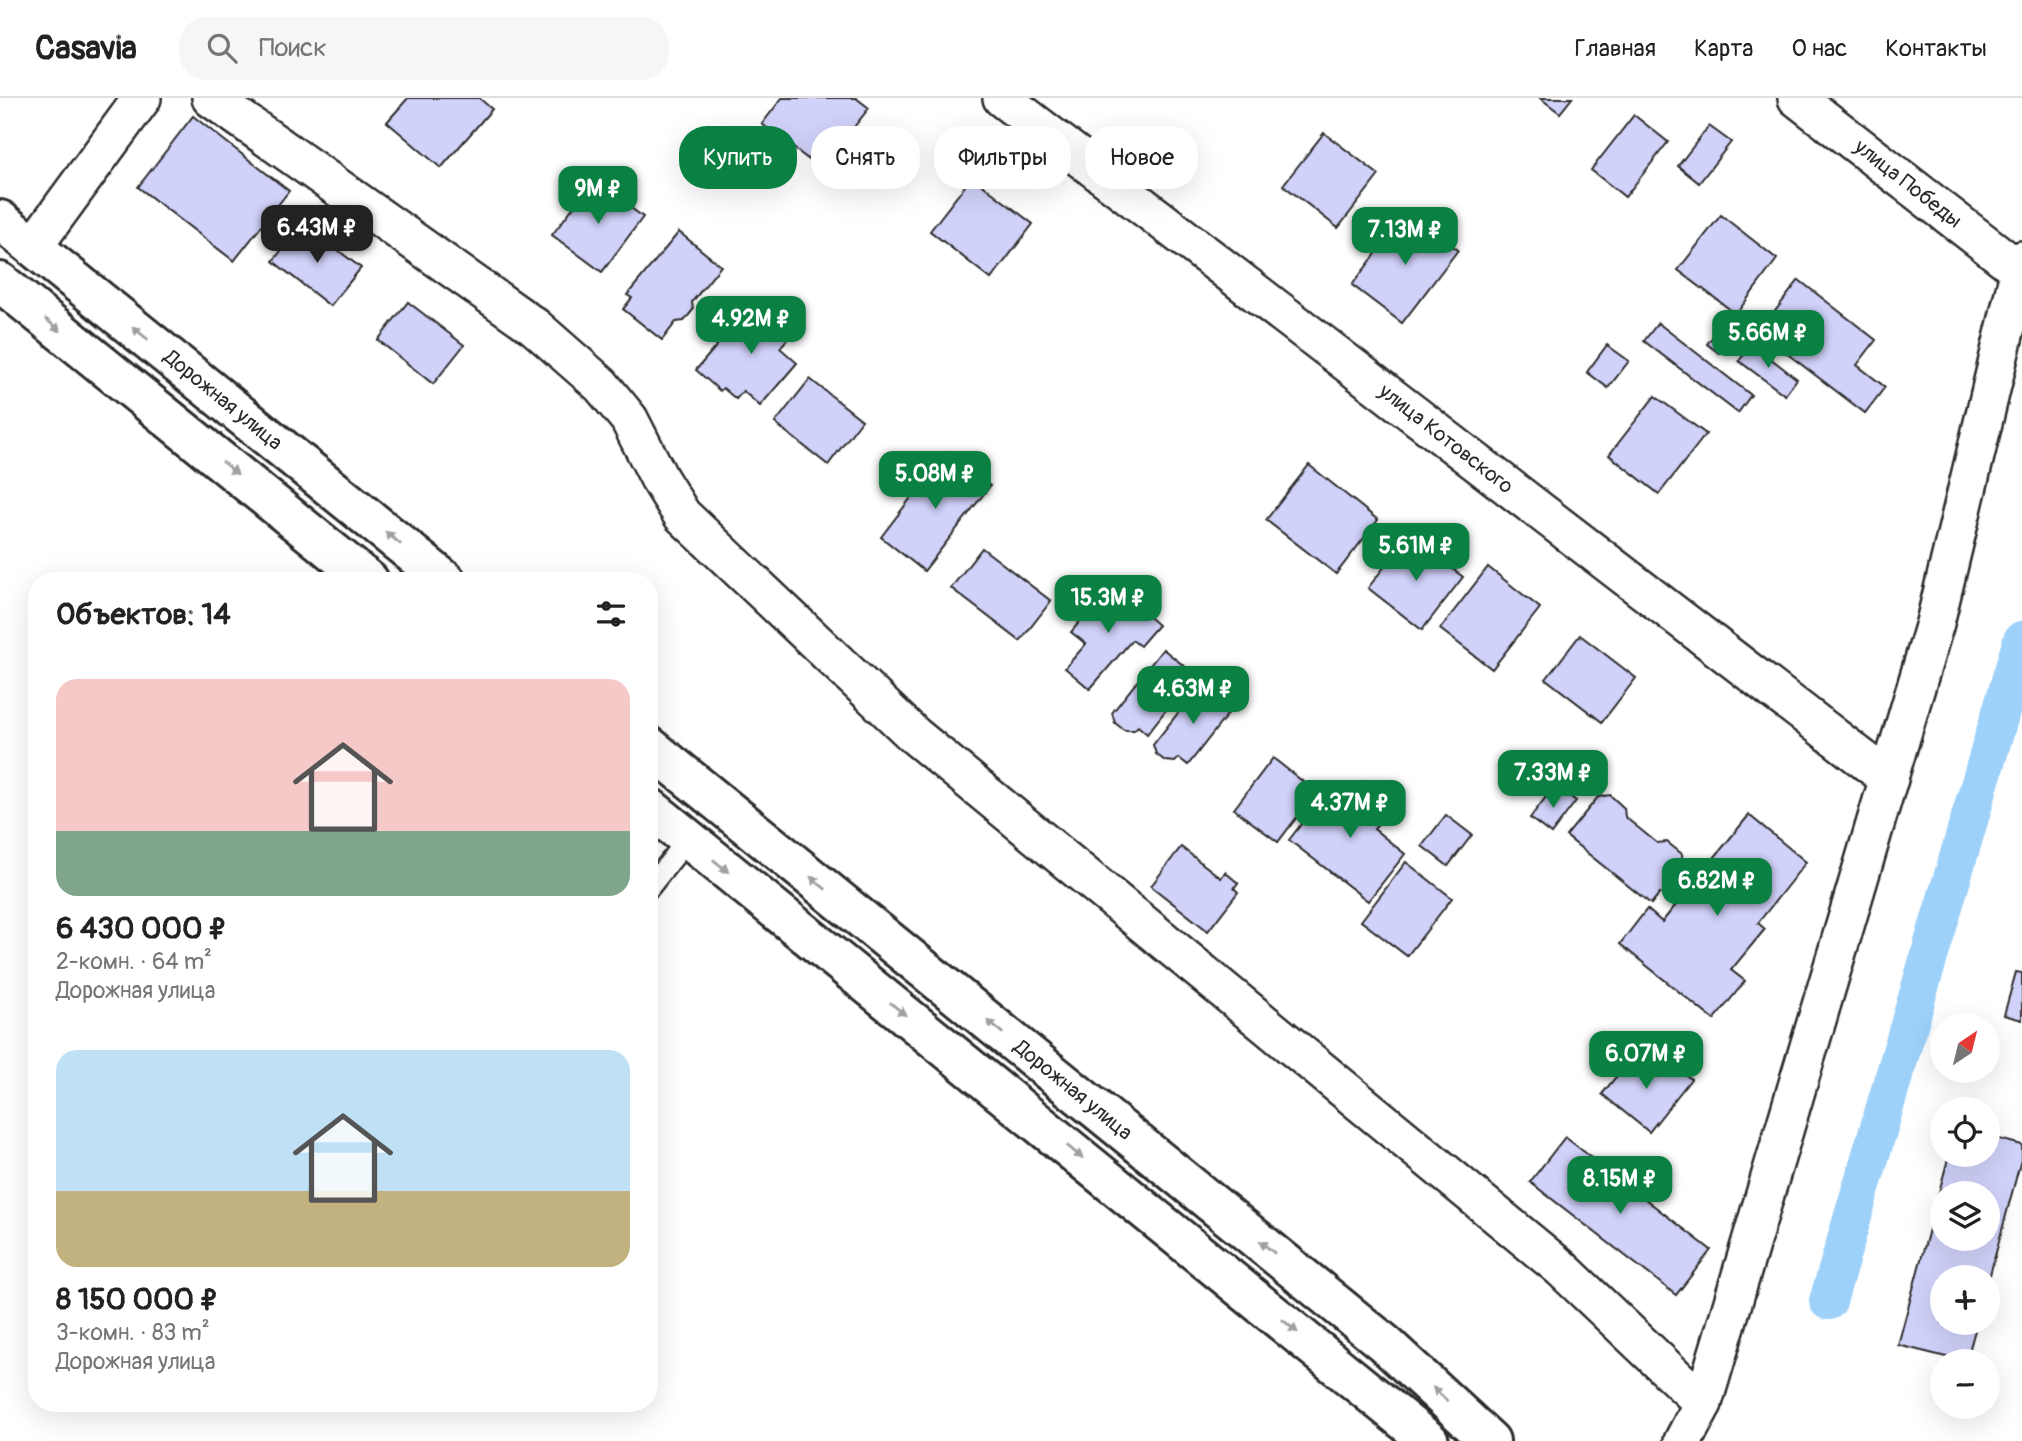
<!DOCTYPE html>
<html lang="ru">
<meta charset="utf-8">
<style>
:root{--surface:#fff;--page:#f6f6f6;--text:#222;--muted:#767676;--line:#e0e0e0;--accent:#0b8043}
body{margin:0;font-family:Pangolin,sans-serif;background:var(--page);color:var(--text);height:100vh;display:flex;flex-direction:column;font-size:26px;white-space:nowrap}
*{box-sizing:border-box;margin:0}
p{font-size:23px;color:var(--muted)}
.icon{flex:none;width:38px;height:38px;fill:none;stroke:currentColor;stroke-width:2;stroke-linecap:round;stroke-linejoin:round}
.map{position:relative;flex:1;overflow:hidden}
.drawer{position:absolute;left:28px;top:474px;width:630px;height:840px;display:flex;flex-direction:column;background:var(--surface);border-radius:28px;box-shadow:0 7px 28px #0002}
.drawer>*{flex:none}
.hud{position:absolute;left:679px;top:28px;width:665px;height:63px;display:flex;gap:14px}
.needle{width:46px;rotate:35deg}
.tools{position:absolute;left:1930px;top:915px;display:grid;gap:14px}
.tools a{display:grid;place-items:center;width:70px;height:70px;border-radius:50%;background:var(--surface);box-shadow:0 7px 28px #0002;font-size:35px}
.price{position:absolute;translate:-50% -60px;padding:0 16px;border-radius:14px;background:var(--accent);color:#fff;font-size:23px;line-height:46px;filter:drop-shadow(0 2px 4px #0008)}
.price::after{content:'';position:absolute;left:50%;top:42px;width:21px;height:16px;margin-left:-10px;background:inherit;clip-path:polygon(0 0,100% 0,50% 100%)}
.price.current{background:#222;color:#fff}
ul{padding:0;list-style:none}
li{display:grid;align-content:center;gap:14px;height:371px;padding:0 28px}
li span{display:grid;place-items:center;height:217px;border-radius:21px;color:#555}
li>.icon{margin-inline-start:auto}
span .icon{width:126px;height:126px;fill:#fffc;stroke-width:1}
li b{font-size:30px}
h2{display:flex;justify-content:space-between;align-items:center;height:84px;padding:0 28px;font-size:30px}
.pill{padding:0 24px;border-radius:28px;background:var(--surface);box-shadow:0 7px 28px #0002;font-size:24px;line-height:63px}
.pill.current{background:var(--accent);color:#fff}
header{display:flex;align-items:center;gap:42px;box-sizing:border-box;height:98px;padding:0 35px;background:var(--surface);border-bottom:2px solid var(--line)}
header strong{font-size:33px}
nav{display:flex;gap:38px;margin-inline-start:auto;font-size:24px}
.search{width:490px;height:63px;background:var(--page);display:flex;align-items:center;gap:18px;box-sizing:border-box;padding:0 24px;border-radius:28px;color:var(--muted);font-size:26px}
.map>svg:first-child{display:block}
</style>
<header>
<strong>Casavia</strong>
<div class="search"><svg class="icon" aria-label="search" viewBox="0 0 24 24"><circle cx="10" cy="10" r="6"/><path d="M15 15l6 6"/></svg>Поиск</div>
<nav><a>Главная</a><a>Карта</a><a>О нас</a><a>Контакты</a></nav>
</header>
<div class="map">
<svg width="2022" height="1343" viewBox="0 0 2022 1343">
<rect width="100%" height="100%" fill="#fff"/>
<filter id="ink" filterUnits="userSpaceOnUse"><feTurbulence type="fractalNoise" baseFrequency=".0143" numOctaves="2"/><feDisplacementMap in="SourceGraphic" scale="14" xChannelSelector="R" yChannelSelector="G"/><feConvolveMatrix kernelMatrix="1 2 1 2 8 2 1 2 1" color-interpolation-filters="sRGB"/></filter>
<g filter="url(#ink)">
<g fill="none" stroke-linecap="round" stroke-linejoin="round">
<path stroke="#9dd1fa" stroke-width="38" d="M1828,1203l194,-661"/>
</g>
<g fill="#d1d2fa" stroke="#2b2b2b" stroke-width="2" fill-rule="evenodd">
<path d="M408,0h71l13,11 -51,59 -54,-46z"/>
<path d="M782,0h74l13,10 -48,61 -59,-45z"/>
<path d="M1540,0h32l-12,15z"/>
<path d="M1634,17l34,27 -43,55 -34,-27z"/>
<path d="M193,18l96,75 -55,70 -96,-74z"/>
<path d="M1709,28l22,16 -32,41 -21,-17z"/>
<path d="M1324,35l55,42 -41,53 -55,-43z"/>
<path d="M972,79l61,47 -42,55 -61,-48z"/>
<path d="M594,82l49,37 -41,55 -50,-37z"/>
<path d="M1409,113l49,39 -56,73 -50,-38z"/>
<path d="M1721,117l56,44 -41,55 -58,-44z"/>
<path d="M303,125l58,45 -31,38 -57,-45z"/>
<path d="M679,134l42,34 -29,36 1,8 -9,11 -8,1 -14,18 -39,-31 9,-11 -5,-3z"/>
<path d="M1799,182l77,60 -19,25 28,22 -20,26 -106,-81z"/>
<path d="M756,201l38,32 -14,17 17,15 -37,43 -17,-15 -7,8 -13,-11 -3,3 -24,-21z"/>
<path d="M408,204l56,43 -31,39 -55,-44z"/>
<path d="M1731,216l11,9 -23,30 -12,-9z"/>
<path d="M1658,225l93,72 -13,18 -94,-72z"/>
<path d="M1752,246l45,35 -12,16 -46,-34z"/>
<path d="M1607,247l22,16 -21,27 -21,-16z"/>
<path d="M810,281l52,41 -34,45 -53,-42z"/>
<path d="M1655,298l51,38 -47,60 -50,-39z"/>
<path d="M946,354l44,34 -66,85 -43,-34z"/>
<path d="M1309,367l69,55 -42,54 -70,-54z"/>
<path d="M1409,437l54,42 -41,53 -54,-42z"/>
<path d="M982,450l69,53 -31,40 -69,-53z"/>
<path d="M1488,469l52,41 -48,61 -52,-40z"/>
<path d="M1111,486l47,41 -18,21 -8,-6 -42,49 -25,-21 21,-24 -15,-12z"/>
<path d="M1580,537l56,43 -34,44 -56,-43z"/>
<path d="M1163,551l31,25 -47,60 -9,-8 -4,4h-10l-9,-7 -3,-10z"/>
<path d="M1203,583l31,25 -46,59 -9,-7 -4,4 -10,-1 -9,-7 -3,-9z"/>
<path d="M1273,660l43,34 -38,50 -44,-33z"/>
<path d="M1363,684l30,23 -19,24 31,25 -37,47 -79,-61 37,-48 18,15z"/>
<path d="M1555,687l21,16 -25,33 -21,-16z"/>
<path d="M1610,697l14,13 1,9 32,26 10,-1 15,12 1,11 13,12 -22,27 -14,-11 -9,11 -85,-68 32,-39z"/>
<path d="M1446,717l26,20 -24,31 -26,-20z"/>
<path d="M1749,717l57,47 -48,61 7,6 -34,41 14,11 -31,39 -94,-76 27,-35 15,13z"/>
<path d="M1181,749l40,31 4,-6 13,11 -4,5 4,4 -30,39 -57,-45z"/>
<path d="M1406,764l46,36 -45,58 -46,-35z"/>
<path d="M2016,874l6,1v47l-18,-5z"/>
<path d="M1662,958l29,23 -42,53 -47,-38 30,-37 18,14z"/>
<path d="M1988,1038l34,9v11l-34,126v-4h-46v45h35l-11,39 -68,-17 51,-190h39zM1942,1096h46v45h-46z"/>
<path d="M1565,1039l146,113 -35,45 -146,-113z"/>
</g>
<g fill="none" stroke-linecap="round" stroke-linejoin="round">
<g stroke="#2b2b2b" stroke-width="24">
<path id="service" d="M649,790l39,-49"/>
</g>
<g stroke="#2b2b2b" stroke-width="42">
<g id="minor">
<path d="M211,0l324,229 66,58 28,34 30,59 23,37 232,220 647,533 142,135"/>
<path d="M1002,0l887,681"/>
<path d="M1797,0l222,172"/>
<path d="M33,149l109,-149"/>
<path d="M1683,1343l20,-38 232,-780 87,-363"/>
</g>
</g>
<g stroke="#2b2b2b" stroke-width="44">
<g id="secondary">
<path d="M0,122l446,361"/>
<path d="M0,184l369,299"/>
<path d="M649,648l735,597 106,98"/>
<path d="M649,709l780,634"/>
</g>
</g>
<use href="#service" stroke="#fff" stroke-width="19"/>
<use href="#minor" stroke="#fff" stroke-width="37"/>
<use href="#secondary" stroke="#fff" stroke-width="38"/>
</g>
<defs><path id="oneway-solid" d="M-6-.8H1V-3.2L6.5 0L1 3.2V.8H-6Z" transform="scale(1.75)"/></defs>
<g fill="#a0a0a0">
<use href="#oneway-solid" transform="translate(53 227) rotate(39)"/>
<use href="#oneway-solid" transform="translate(140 235) rotate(-141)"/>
<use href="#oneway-solid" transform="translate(230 370) rotate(39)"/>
<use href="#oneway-solid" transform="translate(393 440) rotate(-141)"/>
<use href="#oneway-solid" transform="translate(721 768) rotate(39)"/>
<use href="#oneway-solid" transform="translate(818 785) rotate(-141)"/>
<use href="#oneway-solid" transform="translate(898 911) rotate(39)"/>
<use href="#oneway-solid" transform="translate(995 929) rotate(-141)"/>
<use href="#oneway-solid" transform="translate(1075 1054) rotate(39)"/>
<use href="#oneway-solid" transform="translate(1267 1149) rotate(-141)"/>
<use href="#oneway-solid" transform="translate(1290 1228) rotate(39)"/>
<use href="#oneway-solid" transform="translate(1440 1296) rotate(-137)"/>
</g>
</g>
<g text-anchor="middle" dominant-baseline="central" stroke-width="7" stroke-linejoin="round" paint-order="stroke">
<g font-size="21" fill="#2b2b2b" stroke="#fff">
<text transform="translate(1908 86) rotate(38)">улица Победы</text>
<text transform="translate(223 302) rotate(39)">Дорожная улица</text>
<text transform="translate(1446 341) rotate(38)">улица Котовского</text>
<text transform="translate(1073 992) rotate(39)">Дорожная улица</text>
</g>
</g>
</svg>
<div class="tools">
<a><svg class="needle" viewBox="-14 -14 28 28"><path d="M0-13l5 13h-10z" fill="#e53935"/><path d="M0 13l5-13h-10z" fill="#767676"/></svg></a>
<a><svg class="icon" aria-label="locate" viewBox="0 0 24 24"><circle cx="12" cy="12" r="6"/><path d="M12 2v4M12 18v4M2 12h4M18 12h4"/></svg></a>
<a><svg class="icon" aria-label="layers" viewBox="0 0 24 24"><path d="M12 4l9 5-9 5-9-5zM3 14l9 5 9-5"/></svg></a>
<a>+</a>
<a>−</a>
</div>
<b class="price" style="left:598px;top:128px">9M ₽</b>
<b class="price current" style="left:317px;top:167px">6.43M ₽</b>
<b class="price" style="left:1405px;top:169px">7.13M ₽</b>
<b class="price" style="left:751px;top:258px">4.92M ₽</b>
<b class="price" style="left:1768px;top:272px">5.66M ₽</b>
<b class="price" style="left:935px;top:413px">5.08M ₽</b>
<b class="price" style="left:1416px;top:485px">5.61M ₽</b>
<b class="price" style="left:1108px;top:537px">15.3M ₽</b>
<b class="price" style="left:1193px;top:628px">4.63M ₽</b>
<b class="price" style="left:1553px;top:712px">7.33M ₽</b>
<b class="price" style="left:1350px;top:742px">4.37M ₽</b>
<b class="price" style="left:1717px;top:820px">6.82M ₽</b>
<b class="price" style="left:1646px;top:993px">6.07M ₽</b>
<b class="price" style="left:1620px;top:1118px">8.15M ₽</b>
<div class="hud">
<a class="pill current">Купить</a>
<a class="pill">Снять</a>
<a class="pill">Фильтры</a>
<a class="pill">Новое</a>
</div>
<section class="drawer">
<h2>Объектов: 14<svg class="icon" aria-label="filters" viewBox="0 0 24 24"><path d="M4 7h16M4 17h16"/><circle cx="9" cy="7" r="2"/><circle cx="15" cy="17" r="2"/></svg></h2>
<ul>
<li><span style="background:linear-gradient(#f6c9c9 70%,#7fa58c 0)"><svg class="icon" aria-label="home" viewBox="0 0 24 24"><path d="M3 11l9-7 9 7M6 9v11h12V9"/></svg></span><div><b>6 430 000 ₽</b><p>2-комн. · 64 m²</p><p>Дорожная улица</p></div></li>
<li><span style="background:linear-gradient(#bfe0f5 65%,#c2b280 0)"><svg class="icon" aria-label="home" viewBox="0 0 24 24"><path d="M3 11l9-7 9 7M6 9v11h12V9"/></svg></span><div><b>8 150 000 ₽</b><p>3-комн. · 83 m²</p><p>Дорожная улица</p></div></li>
</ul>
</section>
</div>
